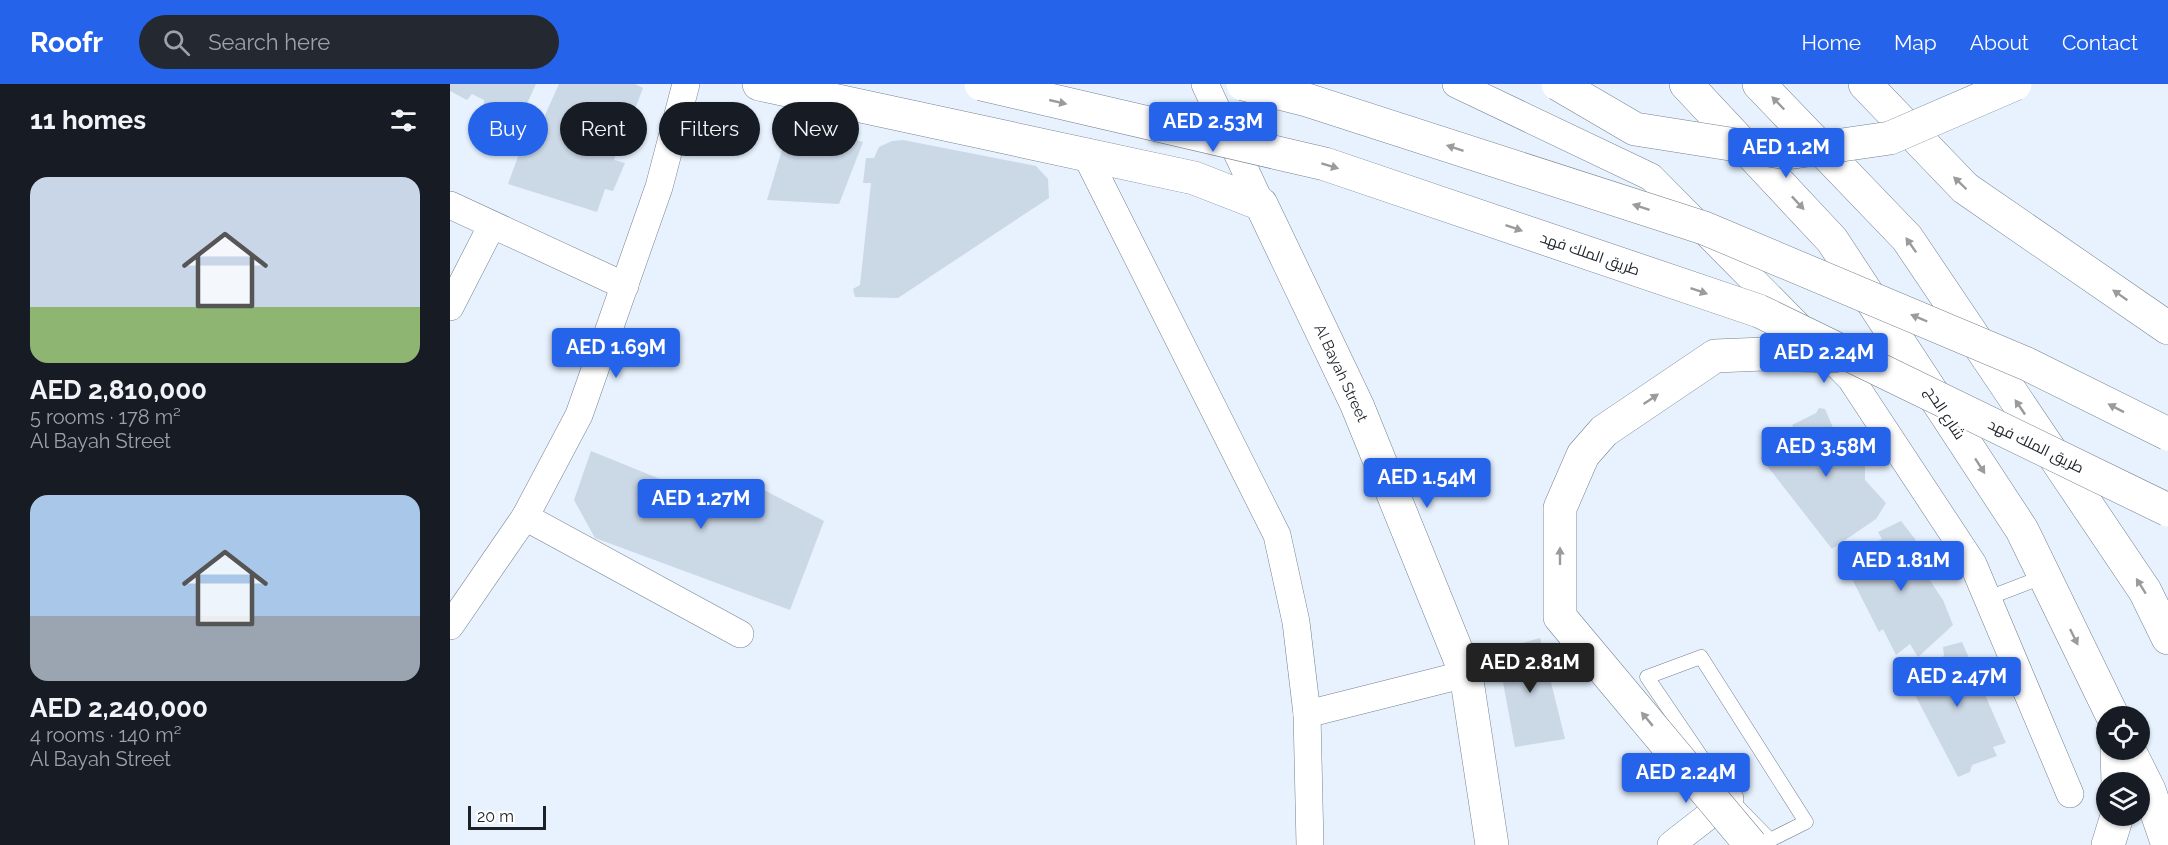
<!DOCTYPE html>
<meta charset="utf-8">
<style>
:root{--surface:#171b24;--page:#242831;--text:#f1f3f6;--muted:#9ea1a6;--accent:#2563eb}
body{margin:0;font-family:Raleway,Cairo,sans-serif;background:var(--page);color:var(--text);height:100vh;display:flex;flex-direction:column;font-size:22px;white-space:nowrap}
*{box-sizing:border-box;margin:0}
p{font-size:20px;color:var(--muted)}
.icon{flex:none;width:33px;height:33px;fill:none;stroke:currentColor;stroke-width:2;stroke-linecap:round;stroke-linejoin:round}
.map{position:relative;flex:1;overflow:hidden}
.side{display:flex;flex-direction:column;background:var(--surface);width:450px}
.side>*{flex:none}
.banner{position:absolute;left:18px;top:18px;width:570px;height:54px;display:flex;gap:12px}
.controls{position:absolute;left:1646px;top:622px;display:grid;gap:12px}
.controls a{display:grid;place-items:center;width:54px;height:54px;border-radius:50%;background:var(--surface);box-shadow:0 2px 4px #0004;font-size:30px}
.scale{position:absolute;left:18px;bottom:15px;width:78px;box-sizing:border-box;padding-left:6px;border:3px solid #1c2126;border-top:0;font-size:16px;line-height:21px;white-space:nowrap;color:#1c2126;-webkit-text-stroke:4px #fff;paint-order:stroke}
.price{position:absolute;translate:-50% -51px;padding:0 14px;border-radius:6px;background:var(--accent);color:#fff;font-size:20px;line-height:39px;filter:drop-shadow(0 2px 3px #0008)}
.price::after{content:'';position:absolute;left:50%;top:36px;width:18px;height:14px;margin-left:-9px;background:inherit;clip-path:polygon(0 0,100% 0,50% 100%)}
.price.current{background:#222;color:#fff}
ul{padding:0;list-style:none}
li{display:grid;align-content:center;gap:12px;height:318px;padding:0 30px}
li span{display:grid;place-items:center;height:186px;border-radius:18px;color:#555}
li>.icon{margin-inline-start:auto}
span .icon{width:108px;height:108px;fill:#fffc;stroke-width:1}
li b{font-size:26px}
h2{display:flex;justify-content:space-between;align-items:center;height:72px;padding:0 30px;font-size:26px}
.chip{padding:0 21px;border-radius:27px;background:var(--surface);box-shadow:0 2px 4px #0004;font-size:21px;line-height:54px}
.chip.current{background:var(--accent);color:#fff}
header{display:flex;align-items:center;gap:36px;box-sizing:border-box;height:84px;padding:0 30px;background:var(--accent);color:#fff}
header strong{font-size:28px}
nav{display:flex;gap:33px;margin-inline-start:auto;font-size:21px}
.search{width:420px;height:54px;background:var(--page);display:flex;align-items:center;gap:15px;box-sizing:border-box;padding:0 21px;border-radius:33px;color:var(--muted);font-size:22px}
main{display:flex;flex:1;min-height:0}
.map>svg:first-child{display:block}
</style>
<header>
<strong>Roofr</strong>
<div class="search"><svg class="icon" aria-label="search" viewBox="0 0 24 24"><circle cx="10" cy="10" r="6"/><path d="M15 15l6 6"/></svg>Search here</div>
<nav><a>Home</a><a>Map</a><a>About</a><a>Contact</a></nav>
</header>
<main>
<section class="side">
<h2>11 homes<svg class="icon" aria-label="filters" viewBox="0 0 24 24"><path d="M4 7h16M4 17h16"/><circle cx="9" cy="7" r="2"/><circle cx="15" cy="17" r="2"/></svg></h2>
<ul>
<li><span style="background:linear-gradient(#c9d6e8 70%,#8fb573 0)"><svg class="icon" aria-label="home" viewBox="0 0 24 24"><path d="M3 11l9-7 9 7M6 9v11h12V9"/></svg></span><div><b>AED 2,810,000</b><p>5 rooms · 178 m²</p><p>Al Bayah Street</p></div></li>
<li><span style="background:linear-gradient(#a9c7e8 65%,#9aa5b1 0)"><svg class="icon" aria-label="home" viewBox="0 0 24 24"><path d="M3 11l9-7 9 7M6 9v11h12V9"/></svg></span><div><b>AED 2,240,000</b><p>4 rooms · 140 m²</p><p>Al Bayah Street</p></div></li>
</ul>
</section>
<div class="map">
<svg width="1718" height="761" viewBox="0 0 1718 761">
<rect width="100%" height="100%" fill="#e7f2fe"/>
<g fill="#cbd8e6">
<path d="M0,0h86l-21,46 -32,-17 1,-13 -12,-6 -5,6 -17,-9z"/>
<path d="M109,0h76l8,4 -8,21 6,3 -10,26 -11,-1 -6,23 11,3 -12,28 -8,-2 -8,23 -89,-28 18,-49 9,2z"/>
<path d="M341,36l72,22 -24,62 -72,-4z"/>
<path d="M453,56l133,26 12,13 1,19 -151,100 -43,-1 -2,-8 7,-4 11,-102h-8l3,-25h8l5,-11 13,-6z"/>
<path d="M1369,324l6,1 9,21 13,6 9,8 9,15v21l21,23 -10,16 -44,30 -71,-91 35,-27 -4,-6 24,-12z"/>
<path d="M141,367l153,62 12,-27 68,35 -34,89 -195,-72 -21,-38z"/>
<path d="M1451,437l14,18 12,37 16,24 10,25 -35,32 -8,-13 -14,11 -13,-26 -4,3 -30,-59 5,-2 -3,-10 19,-4 -5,-10 17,-8 -4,-7z"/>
<path d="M1090,554l25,101 -50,8 -18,-97z"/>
<path d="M1512,558l44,101 -13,4 4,9 -25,9 -2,7 -12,5 -55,-105 41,-16 -1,-9z"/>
</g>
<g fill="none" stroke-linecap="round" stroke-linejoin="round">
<g stroke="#76828f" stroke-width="15">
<g id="lane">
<path d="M1538,514l57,-22"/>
<path d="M1251,573l105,165 -36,18 -40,-41 -83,-122z"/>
</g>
</g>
<g stroke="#76828f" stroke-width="28">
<g id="street">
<path d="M755,0l56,120"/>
<path d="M1006,0l195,93 200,202 122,185 97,230"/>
<path d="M636,71l191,380 19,87 11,92 3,131"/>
<path d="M0,121l175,81"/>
<path d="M0,223l42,-82"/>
<path d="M75,433l215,117"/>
<path d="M0,542l75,-109 54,-102 80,-228 27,-103"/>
<path d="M857,630l159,-40"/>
<path d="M1221,761l59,-46"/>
</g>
</g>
<g stroke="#76828f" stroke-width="34">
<path id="secondary" d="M309,0l435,94 67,26 96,201 109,269 26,171"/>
</g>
<g stroke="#76828f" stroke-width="34">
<g id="primary">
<path d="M1236,0l146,156 190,290 91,187"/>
<path d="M1309,0l148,154 238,353 23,47"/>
<path d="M1415,0l100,104 203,140"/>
<path d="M1667,666l1,33"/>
<path d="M1679,666l20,40 19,55"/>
<path d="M1658,761l9,-29"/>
</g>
</g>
<use href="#lane" stroke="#fff" stroke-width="14"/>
<use href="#street" stroke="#fff" stroke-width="27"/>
<use href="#secondary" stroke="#fff" stroke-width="33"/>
<use href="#primary" stroke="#fff" stroke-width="33"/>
<g stroke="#76828f" stroke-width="34" stroke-linecap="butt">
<path id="secondary-bridge" d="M1108,0l77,45 152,24 103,-15 125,-54"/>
</g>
<g stroke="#76828f" stroke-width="34" stroke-linecap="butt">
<g id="primary-bridge">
<path d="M531,0l344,80 434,147 409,199"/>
<path d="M793,0l64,16 397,128 323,136 141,70"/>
<path d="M1301,761l-191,-228v-109l23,-53 21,-24 111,-75 49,-2 75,2"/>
</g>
</g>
<use href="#secondary-bridge" stroke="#fff" stroke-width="33"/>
<use href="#primary-bridge" stroke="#fff" stroke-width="33"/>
</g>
<defs><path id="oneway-solid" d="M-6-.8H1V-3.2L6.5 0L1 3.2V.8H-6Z" transform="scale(1.5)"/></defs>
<g fill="#999b9d">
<use href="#oneway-solid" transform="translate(608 18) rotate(13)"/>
<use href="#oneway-solid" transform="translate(1328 19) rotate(-134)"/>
<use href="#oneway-solid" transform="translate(1005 64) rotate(-162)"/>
<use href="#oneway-solid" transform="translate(880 82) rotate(17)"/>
<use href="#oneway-solid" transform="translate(1510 99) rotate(-136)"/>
<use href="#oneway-solid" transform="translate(1348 119) rotate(47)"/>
<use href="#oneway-solid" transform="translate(1191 123) rotate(-162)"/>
<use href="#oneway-solid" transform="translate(1064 144) rotate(19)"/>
<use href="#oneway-solid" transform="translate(1461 161) rotate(-125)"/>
<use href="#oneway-solid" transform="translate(1249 207) rotate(19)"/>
<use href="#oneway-solid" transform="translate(1670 211) rotate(-145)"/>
<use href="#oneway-solid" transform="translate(1469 234) rotate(-157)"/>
<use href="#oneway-solid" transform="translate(1201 315) rotate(-34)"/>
<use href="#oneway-solid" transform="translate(1570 323) rotate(-124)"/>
<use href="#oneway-solid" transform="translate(1666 324) rotate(-153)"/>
<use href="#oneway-solid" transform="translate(1530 382) rotate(57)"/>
<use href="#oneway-solid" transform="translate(1110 472) rotate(-90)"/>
<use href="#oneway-solid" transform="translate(1691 502) rotate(-122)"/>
<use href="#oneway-solid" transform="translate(1624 553) rotate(64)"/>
<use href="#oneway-solid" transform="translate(1197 635) rotate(-130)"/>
</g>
<g text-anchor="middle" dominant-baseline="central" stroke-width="4.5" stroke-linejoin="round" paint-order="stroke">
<g font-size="15" fill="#1c2126" stroke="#fff">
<text transform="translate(1140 170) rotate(19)">طريق الملك فهد</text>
<text transform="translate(891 289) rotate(65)">Al Bayah Street</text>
<text transform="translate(1495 329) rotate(57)">شارع الحج</text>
<text transform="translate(1586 362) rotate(26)">طريق الملك فهد</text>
</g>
</g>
</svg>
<div class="controls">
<a><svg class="icon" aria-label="locate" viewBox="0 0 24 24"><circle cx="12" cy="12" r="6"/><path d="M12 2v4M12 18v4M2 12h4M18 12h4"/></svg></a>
<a><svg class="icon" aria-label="layers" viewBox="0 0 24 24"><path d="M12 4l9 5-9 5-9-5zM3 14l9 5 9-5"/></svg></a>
</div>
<div class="scale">20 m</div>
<b class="price" style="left:763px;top:69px">AED 2.53M</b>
<b class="price" style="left:1336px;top:95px">AED 1.2M</b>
<b class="price" style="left:166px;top:295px">AED 1.69M</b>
<b class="price" style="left:1374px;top:300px">AED 2.24M</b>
<b class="price" style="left:1376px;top:394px">AED 3.58M</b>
<b class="price" style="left:977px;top:425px">AED 1.54M</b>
<b class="price" style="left:251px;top:446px">AED 1.27M</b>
<b class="price" style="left:1451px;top:508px">AED 1.81M</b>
<b class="price current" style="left:1080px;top:610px">AED 2.81M</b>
<b class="price" style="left:1507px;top:624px">AED 2.47M</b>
<b class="price" style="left:1236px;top:720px">AED 2.24M</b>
<div class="banner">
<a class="chip current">Buy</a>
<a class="chip">Rent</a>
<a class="chip">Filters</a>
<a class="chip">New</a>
</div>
</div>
</main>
